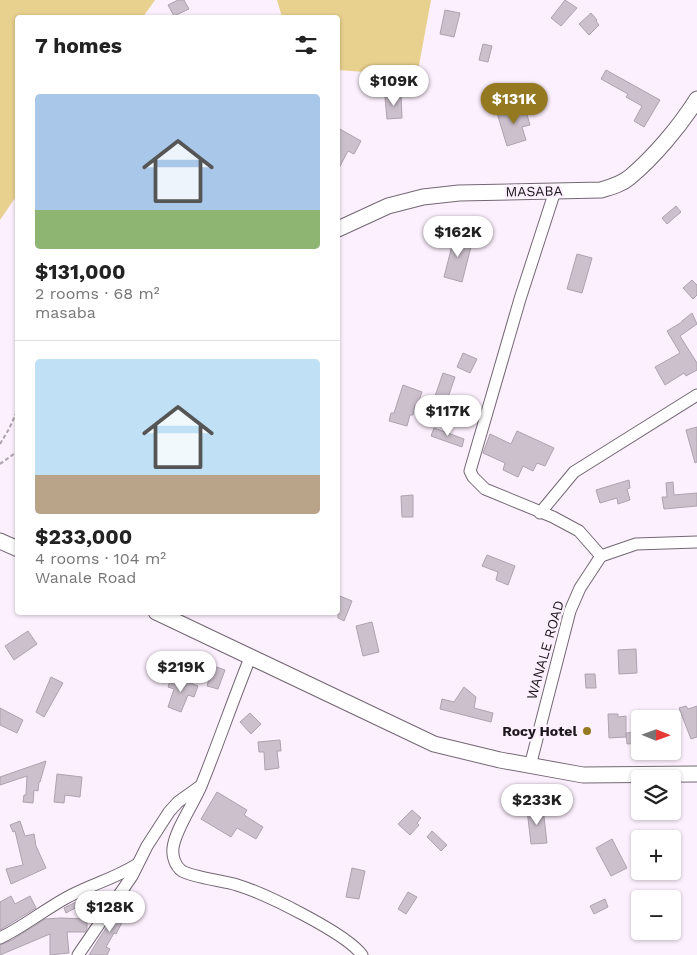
<!DOCTYPE html>
<meta charset="utf-8">
<style>
:root{--surface:#fff;--page:#f2f2f2;--text:#222;--muted:#767676;--line:#e0e0e0;--accent:#947920}
body{margin:0;font-family:"Work Sans",sans-serif;background:var(--page);color:var(--text);height:100vh;display:flex;flex-direction:column;font-size:19px;white-space:nowrap}
*{box-sizing:border-box;margin:0}
p{font-size:16px;color:var(--muted)}
.icon{flex:none;width:28px;height:28px;fill:none;stroke:currentColor;stroke-width:2;stroke-linecap:round;stroke-linejoin:round}
.map{position:relative;flex:1;overflow:hidden}
.drawer{position:absolute;left:15px;top:15px;width:325px;height:600px;display:flex;flex-direction:column;background:var(--surface);border-radius:5px;box-shadow:0 1px 4px #0004}
.drawer>*{flex:none}
.needle{width:32px;rotate:91deg}
.buttons{position:absolute;left:631px;top:710px;display:grid;gap:10px}
.buttons a{display:grid;place-items:center;width:50px;height:50px;border-radius:5px;background:var(--surface);box-shadow:0 1px 4px #0004;font-size:25px}
.price{position:absolute;translate:-50% -42px;padding:0 11px;border-radius:18px;background:#fff;color:#222;font-size:16px;line-height:32px;filter:drop-shadow(0 1px 2px #0008)}
.price::after{content:'';position:absolute;left:50%;top:30px;width:15px;height:11px;margin-left:-8px;background:inherit;clip-path:polygon(0 0,100% 0,50% 100%)}
.price.current{background:var(--accent);color:#fff}
ul{padding:0;list-style:none}
li{display:grid;align-content:center;gap:10px;height:265px;padding:0 20px}
li+li{border-top:1px solid var(--line)}
li span{display:grid;place-items:center;height:155px;border-radius:5px;color:#555}
li>.icon{margin-inline-start:auto}
span .icon{width:90px;height:90px;fill:#fffc;stroke-width:1}
li b{font-size:21px}
h2{display:flex;justify-content:space-between;align-items:center;height:60px;padding:0 20px;font-size:21px}
.map>svg:first-child{display:block}
</style>
<div class="map">
<svg width="697" height="955" viewBox="0 0 697 955">
<rect width="100%" height="100%" fill="#fdf0fe"/>
<g fill="#e8d18e">
<path d="M0,0h155l-12,17 -125,1 -1,177 -17,25z"/>
<path d="M277,0h154l-14,76 -79,-6v-52l-56,-1z"/>
</g>
<g fill="#ccc0cd" stroke="#aea2af">
<path d="M178,0h6l5,9 -15,7 -6,-11z"/>
<path d="M565,0l12,8 -16,18 -10,-8z"/>
<path d="M445,10l15,3 -6,24 -14,-3z"/>
<path d="M591,13l6,7 -1,1 3,4 -10,10 -10,-11z"/>
<path d="M483,44l9,2 -4,16 -9,-2z"/>
<path d="M606,70l54,30 -16,27 -10,-6 8,-15 -16,-9 2,-3 -27,-15z"/>
<path d="M401,96l1,22 -15,1 -2,-22z"/>
<path d="M520,106l2,7 4,-2 4,14 -8,2 4,13 -19,6 -10,-33z"/>
<path d="M338,128l23,13 -7,13 -6,-3 -10,19z"/>
<path d="M676,206l5,6 -14,12 -5,-6z"/>
<path d="M455,234l18,5 -11,43 -18,-5z"/>
<path d="M577,254l15,4 -10,35 -15,-4z"/>
<path d="M692,280l5,5v10l-4,4 -10,-11z"/>
<path d="M692,313l5,11 -17,12 17,27v7l-11,6 -2,-3 -19,12 -10,-18 25,-14 -13,-22 15,-9v-1z"/>
<path d="M463,353l14,6 -7,14 -13,-6z"/>
<path d="M443,373l12,4 -10,29 -12,-4z"/>
<path d="M403,385l19,7 -5,14 -2,-1 -2,10h-3l-3,11 -18,-5 2,-8h3z"/>
<path d="M697,427v35l-2,1 -9,-33z"/>
<path d="M434,428l30,11 -2,8 -31,-11z"/>
<path d="M517,431l37,17 -9,18 -8,-3 -4,8 -10,-5 -5,11 -15,-7 2,-7 -22,-10 7,-19 21,10z"/>
<path d="M629,480l1,8 -3,1 3,11 -12,4 -1,-6 -17,5 -4,-13z"/>
<path d="M673,482l1,13 23,-2v13l-33,3 -2,-12h5l-1,-14z"/>
<path d="M413,495v22h-11l-1,-21z"/>
<path d="M487,555l28,11 -7,19 -12,-5 2,-8 -16,-6z"/>
<path d="M340,596l12,5 -8,20 -6,-3v-16z"/>
<path d="M372,622l7,30 -16,4 -7,-30z"/>
<path d="M28,631l9,13 -23,16 -9,-14z"/>
<path d="M636,649l1,24 -18,1 -1,-24z"/>
<path d="M213,666l12,4 -7,19 -11,-3z"/>
<path d="M585,674h10l1,14h-10z"/>
<path d="M172,676l26,10 -4,11 -6,-2 -7,17 -13,-5 6,-18 -6,-2z"/>
<path d="M51,677l12,6 -19,34 -8,-5z"/>
<path d="M464,687l12,10 -2,11 19,5 -2,9 -51,-13 2,-10 12,3z"/>
<path d="M686,706l2,3 9,-3v31l-6,2 -12,-31z"/>
<path d="M0,708l23,12 -6,13 -17,-8z"/>
<path d="M250,713l11,11 -10,10 -11,-12z"/>
<path d="M608,714h10v3l8,-1v21l-17,1z"/>
<path d="M640,732v11l-13,1 -1,-11z"/>
<path d="M280,740l1,11h-4l2,17 -14,2 -1,-18h-5l-1,-10z"/>
<path d="M46,761l-6,21h-1l-1,9 -4,-1 -1,13 -10,-1 1,-7h2l1,-19 -27,9v-8z"/>
<path d="M57,774l25,3 -2,20 -15,-2 -1,8 -10,-1z"/>
<path d="M217,792l30,18 -3,5 19,12 -7,12 -19,-11 -6,9 -30,-18z"/>
<path d="M543,808l4,35 -16,1 -4,-34z"/>
<path d="M412,810l9,8 -4,5 2,2 -9,10 -12,-11z"/>
<path d="M20,821l5,15 9,-2 2,12 10,22 -35,16 -5,-15 17,-4 -8,-34 -2,1 -3,-7z"/>
<path d="M432,831l15,14 -6,6 -14,-14z"/>
<path d="M612,839l15,29 -16,8 -15,-28z"/>
<path d="M352,868l13,3 -6,28 -13,-2z"/>
<path d="M408,892l9,5 -11,17 -8,-5z"/>
<path d="M90,895l2,4 -26,14 -2,-5z"/>
<path d="M11,896l4,8 15,-8 6,12 -36,22v-28z"/>
<path d="M605,899l3,8 -14,7 -4,-8z"/>
<path d="M122,905l7,4 -13,25 -2,-1 -8,14 4,2 -3,6h-18l11,-18z"/>
<path d="M61,918l26,1v10l-2,3h-18l2,21 -19,2v-21l-50,21v-10l12,-5 33,-21z"/>
</g>
<g fill="none" stroke-linecap="round" stroke-linejoin="round">
<g stroke="#736774" stroke-width="13">
<g id="street">
<path d="M555,191l-35,108 -50,172 3,6 12,12 68,28 26,14 22,25"/>
<path d="M540,513l34,-41 123,-77"/>
<path d="M250,658c-17,42 -32,86 -49,128 -7,17 -26,44 -28,62 -1,8 2,18 9,23 10,6 42,10 55,14 27,8 109,48 125,70"/>
<path d="M530,766l40,-155 10,-23 21,-32 35,-12 61,-2"/>
<path d="M0,938c23,-11 44,-28 66,-40 23,-13 48,-19 70,-33"/>
<path d="M78,955l54,-79 15,-30 22,-34 9,-10 21,-15"/>
</g>
</g>
<g stroke="#736774" stroke-width="17">
<g id="secondary">
<path d="M338,229l50,-23 35,-9 36,-4 142,-3c11,-3 21,-6 29,-13 24,-20 50,-51 67,-78"/>
<path d="M0,541l18,8"/>
<path d="M156,612l278,132 66,16 83,15 114,-1"/>
</g>
</g>
<g stroke="#aca2ad" stroke-width="2" stroke-dasharray="4 2.5" stroke-linecap="butt">
<path d="M0,444l9,-15 9,-20"/>
<path d="M0,464l18,-13"/>
</g>
<use href="#street" stroke="#fff" stroke-width="11"/>
<use href="#secondary" stroke="#fff" stroke-width="15"/>
</g>
<circle fill="#947920" stroke="#fdf0fe" stroke-width="2" cx="587" cy="731" r="5"/>
<g text-anchor="middle" dominant-baseline="central" stroke-width="5" stroke-linejoin="round" paint-order="stroke">
<g font-size="14" fill="#1d181d" stroke="#fdf0fe">
<text transform="translate(534 191) rotate(-1)">MASABA</text>
<text transform="translate(545 650) rotate(-74)">WANALE ROAD</text>
</g>
<g font-size="14" font-weight="bold" fill="#1d181d" stroke="#fdf0fe" text-anchor="end">
<text x="577" y="731">Rocy Hotel</text>
</g>
</g>
</svg>
<div class="buttons">
<a><svg class="needle" viewBox="-14 -14 28 28"><path d="M0-13l5 13h-10z" fill="#e53935"/><path d="M0 13l5-13h-10z" fill="#767676"/></svg></a>
<a><svg class="icon" aria-label="layers" viewBox="0 0 24 24"><path d="M12 4l9 5-9 5-9-5zM3 14l9 5 9-5"/></svg></a>
<a>+</a>
<a>−</a>
</div>
<b class="price" style="left:394px;top:107px">$109K</b>
<b class="price current" style="left:514px;top:125px">$131K</b>
<b class="price" style="left:458px;top:258px">$162K</b>
<b class="price" style="left:448px;top:437px">$117K</b>
<b class="price" style="left:181px;top:693px">$219K</b>
<b class="price" style="left:537px;top:826px">$233K</b>
<b class="price" style="left:110px;top:933px">$128K</b>
<section class="drawer">
<h2>7 homes<svg class="icon" aria-label="filters" viewBox="0 0 24 24"><path d="M4 7h16M4 17h16"/><circle cx="9" cy="7" r="2"/><circle cx="15" cy="17" r="2"/></svg></h2>
<ul>
<li><span style="background:linear-gradient(#a9c7e8 75%,#8fb573 0)"><svg class="icon" aria-label="home" viewBox="0 0 24 24"><path d="M3 11l9-7 9 7M6 9v11h12V9"/></svg></span><div><b>$131,000</b><p>2 rooms · 68 m²</p><p>masaba</p></div></li>
<li><span style="background:linear-gradient(#bfe0f5 75%,#b9a48a 0)"><svg class="icon" aria-label="home" viewBox="0 0 24 24"><path d="M3 11l9-7 9 7M6 9v11h12V9"/></svg></span><div><b>$233,000</b><p>4 rooms · 104 m²</p><p>Wanale Road</p></div></li>
</ul>
</section>
</div>
